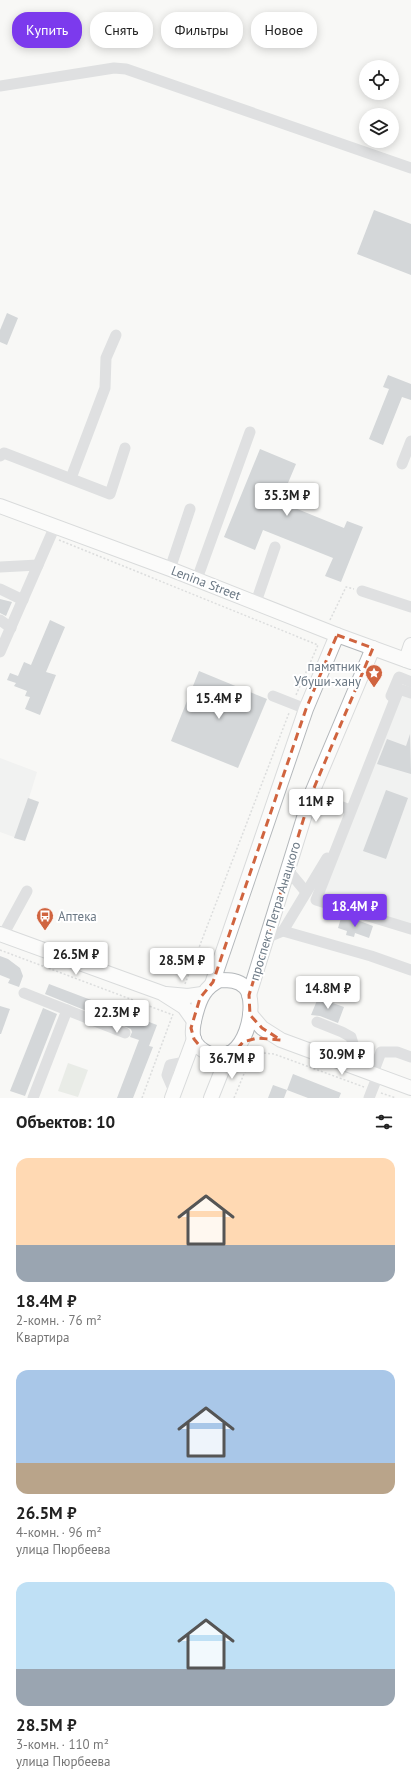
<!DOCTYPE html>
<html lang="ru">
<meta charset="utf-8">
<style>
:root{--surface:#fff;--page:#f2f2f2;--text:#222;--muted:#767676;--accent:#7c3aed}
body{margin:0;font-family:"PT Sans",sans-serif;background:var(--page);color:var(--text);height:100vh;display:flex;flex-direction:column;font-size:15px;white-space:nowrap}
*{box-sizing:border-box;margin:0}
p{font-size:13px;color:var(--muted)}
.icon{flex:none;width:22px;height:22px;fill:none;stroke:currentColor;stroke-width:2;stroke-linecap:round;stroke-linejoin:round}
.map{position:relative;height:1098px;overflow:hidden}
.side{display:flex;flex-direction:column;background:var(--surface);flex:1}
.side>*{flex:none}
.top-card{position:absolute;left:12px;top:12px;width:387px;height:36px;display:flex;gap:8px}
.fabs{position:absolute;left:359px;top:60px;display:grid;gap:8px}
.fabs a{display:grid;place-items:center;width:40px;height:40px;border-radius:50%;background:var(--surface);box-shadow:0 2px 10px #0003;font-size:20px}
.price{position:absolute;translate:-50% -34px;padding:0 9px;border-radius:4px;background:#fff;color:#222;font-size:13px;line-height:26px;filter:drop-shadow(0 1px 2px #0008)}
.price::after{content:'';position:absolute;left:50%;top:24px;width:12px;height:9px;margin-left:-6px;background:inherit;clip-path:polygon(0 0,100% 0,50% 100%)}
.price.current{background:var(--accent);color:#fff}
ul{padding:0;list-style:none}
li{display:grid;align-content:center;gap:8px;height:212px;padding:0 16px}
li span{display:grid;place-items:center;height:124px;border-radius:12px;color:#555}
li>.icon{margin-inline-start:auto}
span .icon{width:72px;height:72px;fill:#fffc;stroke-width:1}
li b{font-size:17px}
h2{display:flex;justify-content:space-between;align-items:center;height:48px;padding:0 16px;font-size:17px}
.tag{padding:0 14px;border-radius:16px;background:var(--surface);box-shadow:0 2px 10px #0003;font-size:14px;line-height:36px}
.tag.current{background:var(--accent);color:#fff}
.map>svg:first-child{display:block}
</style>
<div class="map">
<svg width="411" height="1098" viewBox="0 0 411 1098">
<rect width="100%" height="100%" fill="#f8f8f6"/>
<g fill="#e9eaea">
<path d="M399,689l12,4v236l-95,-29z"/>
<path d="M0,758l37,14 -8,26 10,4 -14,39 -25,-9z"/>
</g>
<path fill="#d8ddd6" d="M68,1063l20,7 -10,27 -20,-6z"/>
<g fill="#a8afb5">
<path d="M374,210l37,14v51l-54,-21z"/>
<path d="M7,313l11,5 -11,27 -7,-3v-12z"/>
<path d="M388,375l23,9v16l-9,-3 -19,48 -14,-6 20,-50 -6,-2z"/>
<path d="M260,449l36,15 -16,38 64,26 3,-7 16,6 -22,55 -16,-6 8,-18 -70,-28 -8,20 -31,-13z"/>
<path d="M0,599l12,3 -6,14 -6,-3z"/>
<path d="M50,620l15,7 -19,45 10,3 -16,40 -15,-6 5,-12 -5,-1 2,-5 -13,-5 2,-3 -9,-3 3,-7 8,3 6,-14 7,3z"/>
<path d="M199,671l68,28 -29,69 -67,-27z"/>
<path d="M410,734l1,40 -34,-10 10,-25 19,7z"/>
<path d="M386,790l22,8 -22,61 -23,-8z"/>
<path d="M28,798l11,4 -14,39 -11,-3z"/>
<path d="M349,917l24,9 -4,12 -14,-5 -1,4 -8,-2 1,-4 -9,-3 3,-10 7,2z"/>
<path d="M0,956l8,3 12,9 3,8 -4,11 -11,-4 2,-4 -10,-4z"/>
<path d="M49,984l108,41 -8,21 4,1 -20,51h-16l22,-58 -9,-3 2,-5 -1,-3 -86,-35z"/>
<path d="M318,998l26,9 -6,16 -18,-7 -9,-1z"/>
<path d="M0,1006l10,3 -9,25h-1z"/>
<path d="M43,1008l14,6 -32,82 -15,-5z"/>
<path d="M293,1074l48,19 -2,5h-31l-21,-8z"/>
<path d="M273,1085l14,5 -3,8h-16z"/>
</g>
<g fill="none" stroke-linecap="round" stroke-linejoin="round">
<g stroke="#b4b8bb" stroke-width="16">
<g id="major">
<path d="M0,506l170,63 167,66 74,27"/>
<path d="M406,660l5,-15"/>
<path d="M0,934l162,59 22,14 10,14"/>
<path d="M220,980c9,0 18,0 25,7 14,14 1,81 -35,67 -21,-9 -19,-23 -14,-41 4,-15 9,-26 24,-33z"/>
<path d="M212,984l94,-275 31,-74"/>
<path d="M166,994l22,2 14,-2"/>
<path d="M249,995l62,-200 62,-147"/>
<path d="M250,1014l12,14 19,12 130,48"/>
<path d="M172,1098l22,-59"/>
<path d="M211,1098l18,-45"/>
</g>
</g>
<g stroke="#babdbf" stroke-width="1.5" stroke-dasharray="2 2" stroke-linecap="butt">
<path d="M59,540l259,105 -22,50"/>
<path d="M330,620l16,-33 8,2"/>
<path d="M0,950l173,65"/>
<path d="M185,984l104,-271"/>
<path d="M381,1093l15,5"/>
<path d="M142,1098l31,-84"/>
<path d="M234,1098l12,-29 6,2 4,-9 7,-9 11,1 90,33"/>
</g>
<g stroke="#c0c4c7" stroke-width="11">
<path d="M0,86l114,-18 12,1 285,99"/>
<path d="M0,456l4,-3 106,41 15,-46"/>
<path d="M402,464l9,-23"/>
<path d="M71,478l34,-90 1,-30 10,-23"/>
<path d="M0,567l38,-2"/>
<path d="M170,569l20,-60"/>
<path d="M197,579l53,-147"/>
<path d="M0,589l23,11"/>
<path d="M362,591l49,16"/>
<path d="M256,602l19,-55"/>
<path d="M0,620l11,8"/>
<path d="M0,652l55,-126"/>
<path d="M411,693l-12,-4 -83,211 95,29"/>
<path d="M273,696l33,13"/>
<path d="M391,696l8,-19 12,5"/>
<path d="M311,795l36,14"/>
<path d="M287,869l19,23"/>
<path d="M283,931l88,25 40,14"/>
<path d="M3,935l24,-44"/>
<path d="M266,938l17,-7 44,-73"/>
<path d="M24,993l101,40"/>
<path d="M317,1022l25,10 9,5 3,10 -5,18"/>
<path d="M373,1073l8,-21h16l14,5"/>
<path d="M174,1091l-7,-16 3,-10 15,-3"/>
<path d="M33,1098l34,-88"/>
<path d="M369,1098l9,-23"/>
</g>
<use href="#major" stroke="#fff" stroke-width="14"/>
</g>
<path d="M0 0H411V1098H0ZM337,635l36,13 -62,147 -62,200 1,20 12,13 19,12 -24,-2 -14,4 -6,7 -16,6 -17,-4 -10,-12 -3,-11 9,-30 13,-16 93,-273z" fill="#f8f8f6" fill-opacity=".55" fill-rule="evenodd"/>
<path fill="none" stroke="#d0643f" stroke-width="3" stroke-dasharray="8 5" stroke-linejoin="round" d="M337,635l36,13 -62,147 -62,200 1,20 12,13 19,12 -24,-2 -14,4 -6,7 -16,6 -17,-4 -10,-12 -3,-11 9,-30 13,-16 93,-273z"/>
<defs>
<g id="sight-pin" transform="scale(0.9)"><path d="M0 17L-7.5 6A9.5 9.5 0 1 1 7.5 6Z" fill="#d0643f" stroke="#fff"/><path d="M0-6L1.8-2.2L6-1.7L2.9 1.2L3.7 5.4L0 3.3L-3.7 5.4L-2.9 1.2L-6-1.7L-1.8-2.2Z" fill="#fff"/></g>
<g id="bus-pin" transform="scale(0.9)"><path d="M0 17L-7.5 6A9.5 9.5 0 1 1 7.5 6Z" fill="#d0643f" stroke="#fff"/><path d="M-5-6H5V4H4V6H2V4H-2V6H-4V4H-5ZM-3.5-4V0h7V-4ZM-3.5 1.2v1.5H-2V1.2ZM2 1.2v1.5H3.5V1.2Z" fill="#fff"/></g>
</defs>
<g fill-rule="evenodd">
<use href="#sight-pin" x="374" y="673"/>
<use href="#bus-pin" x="45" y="916"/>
</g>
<g text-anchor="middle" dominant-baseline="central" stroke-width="4" stroke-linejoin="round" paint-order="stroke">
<g font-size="13" fill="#6b7884" stroke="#fff">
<text transform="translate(206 583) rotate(21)">Lenina Street</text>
<text transform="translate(275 911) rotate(-73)">проспект Петра Анацкого</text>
</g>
<g font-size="13" fill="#6b7884" stroke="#fff" text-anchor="end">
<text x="361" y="666">памятник<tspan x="361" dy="15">Убуши-хану</tspan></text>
<text x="58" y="916" text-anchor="start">Аптека</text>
</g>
</g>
</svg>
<div class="fabs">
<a><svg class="icon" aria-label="locate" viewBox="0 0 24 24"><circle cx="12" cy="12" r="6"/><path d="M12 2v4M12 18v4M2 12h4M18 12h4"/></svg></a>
<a><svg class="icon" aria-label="layers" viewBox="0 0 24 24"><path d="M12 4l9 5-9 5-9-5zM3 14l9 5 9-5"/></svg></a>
</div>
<b class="price" style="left:287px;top:517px">35.3M ₽</b>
<b class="price" style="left:219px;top:720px">15.4M ₽</b>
<b class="price" style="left:316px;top:823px">11M ₽</b>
<b class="price current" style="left:355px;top:928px">18.4M ₽</b>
<b class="price" style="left:76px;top:976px">26.5M ₽</b>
<b class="price" style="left:182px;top:982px">28.5M ₽</b>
<b class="price" style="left:328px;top:1010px">14.8M ₽</b>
<b class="price" style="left:117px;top:1034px">22.3M ₽</b>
<b class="price" style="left:342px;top:1076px">30.9M ₽</b>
<b class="price" style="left:232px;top:1080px">36.7M ₽</b>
<div class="top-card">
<a class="tag current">Купить</a>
<a class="tag">Снять</a>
<a class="tag">Фильтры</a>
<a class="tag">Новое</a>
</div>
</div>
<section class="side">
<h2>Объектов: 10<svg class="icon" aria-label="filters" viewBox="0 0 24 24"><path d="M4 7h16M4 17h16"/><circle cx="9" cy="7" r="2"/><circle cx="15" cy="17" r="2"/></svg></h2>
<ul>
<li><span style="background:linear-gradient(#ffd9b3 70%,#9aa5b1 0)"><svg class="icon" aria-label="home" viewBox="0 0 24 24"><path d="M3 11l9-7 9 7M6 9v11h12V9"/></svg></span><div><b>18.4M ₽</b><p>2-комн. · 76 m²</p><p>Квартира</p></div></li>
<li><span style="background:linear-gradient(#a9c7e8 75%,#b9a48a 0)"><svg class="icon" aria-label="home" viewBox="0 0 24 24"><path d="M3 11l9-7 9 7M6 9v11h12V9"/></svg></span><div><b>26.5M ₽</b><p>4-комн. · 96 m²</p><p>улица Пюрбеева</p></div></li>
<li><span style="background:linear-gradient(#bfe0f5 70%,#9aa5b1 0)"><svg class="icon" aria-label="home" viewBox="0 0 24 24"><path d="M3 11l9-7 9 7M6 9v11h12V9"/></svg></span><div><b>28.5M ₽</b><p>3-комн. · 110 m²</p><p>улица Пюрбеева</p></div></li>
</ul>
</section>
